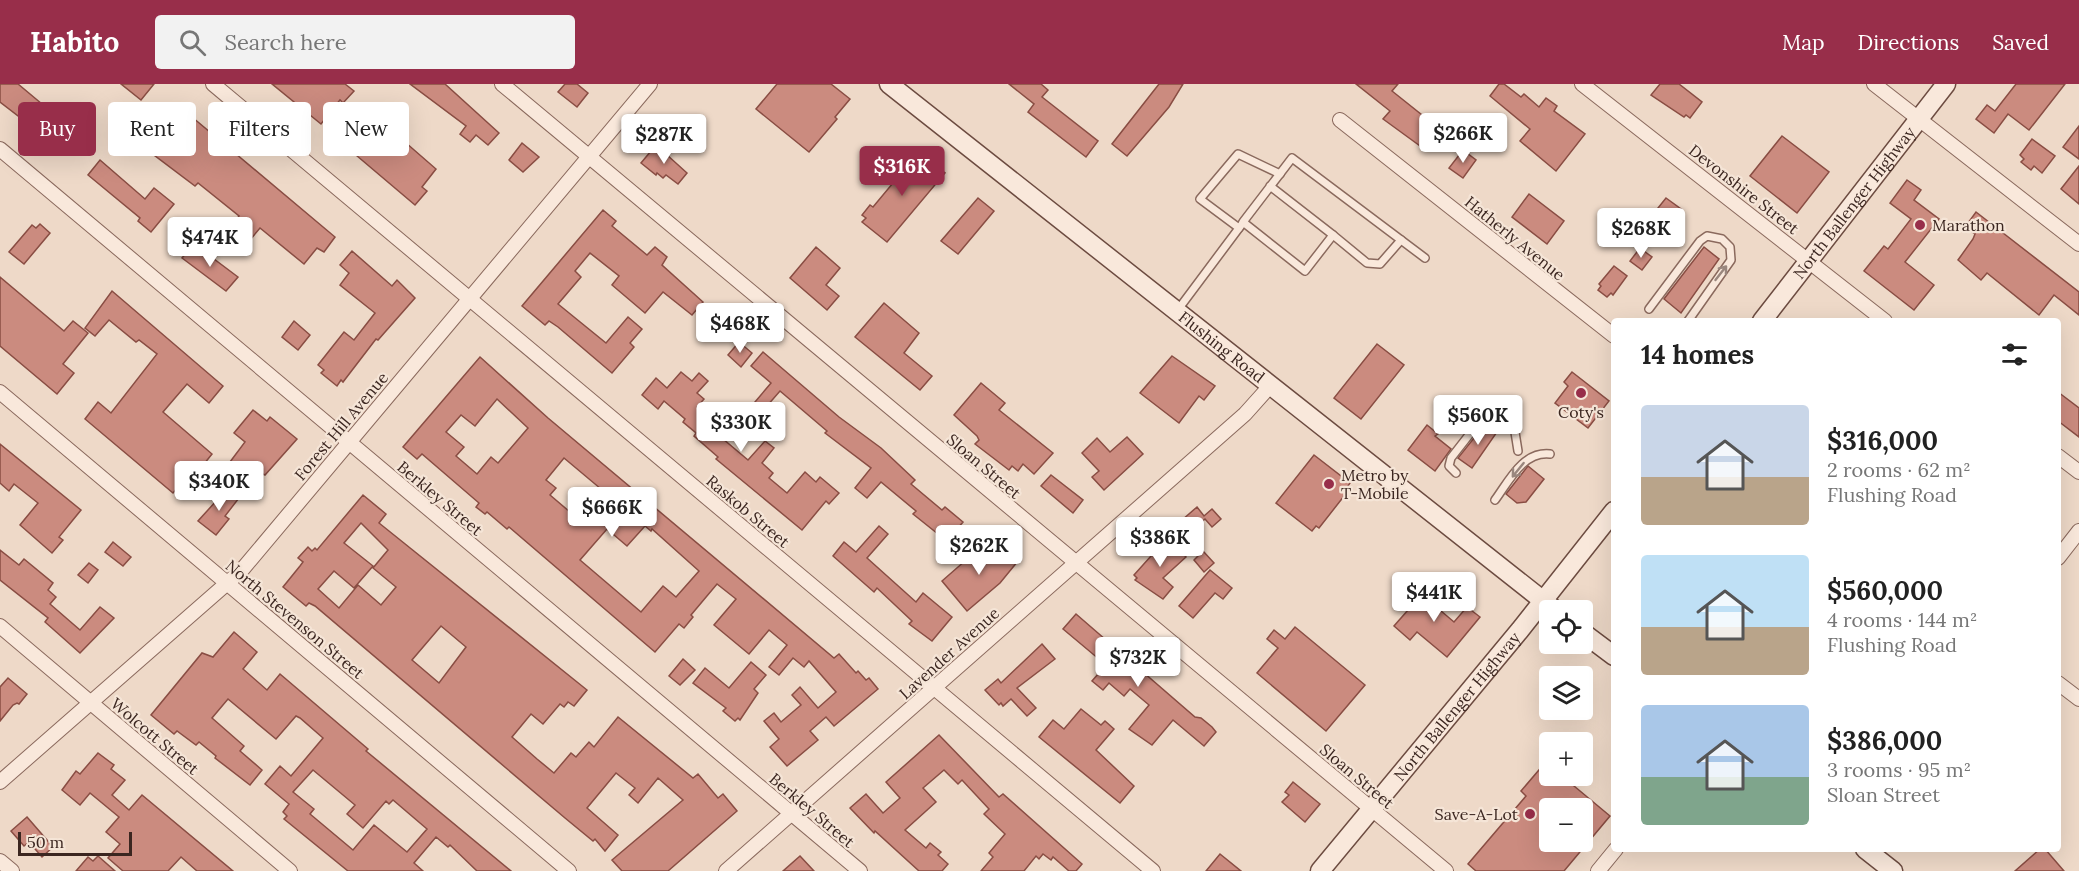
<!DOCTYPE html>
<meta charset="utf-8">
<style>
:root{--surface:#fff;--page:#f2f2f2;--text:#222;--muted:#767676;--accent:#982e4a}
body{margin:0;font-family:Lora,serif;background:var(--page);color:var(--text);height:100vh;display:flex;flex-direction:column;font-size:22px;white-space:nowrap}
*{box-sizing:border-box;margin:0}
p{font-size:20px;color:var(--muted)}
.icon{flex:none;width:33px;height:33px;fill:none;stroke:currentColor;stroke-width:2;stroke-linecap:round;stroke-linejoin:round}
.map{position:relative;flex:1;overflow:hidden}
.details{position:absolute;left:1611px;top:234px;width:450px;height:534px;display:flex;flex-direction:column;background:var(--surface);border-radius:6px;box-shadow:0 6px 24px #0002}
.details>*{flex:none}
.guide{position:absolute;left:18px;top:18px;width:570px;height:54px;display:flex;gap:12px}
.fabs{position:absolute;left:1539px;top:516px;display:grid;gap:12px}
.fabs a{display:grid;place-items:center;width:54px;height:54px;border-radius:6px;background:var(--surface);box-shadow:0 6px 24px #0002;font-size:30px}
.scale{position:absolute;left:18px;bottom:15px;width:114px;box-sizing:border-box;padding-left:6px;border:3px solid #3b2620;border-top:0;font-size:16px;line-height:21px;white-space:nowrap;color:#3b2620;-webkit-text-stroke:4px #f5e5d7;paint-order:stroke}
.price{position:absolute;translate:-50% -51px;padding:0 14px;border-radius:6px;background:#fff;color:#222;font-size:20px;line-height:39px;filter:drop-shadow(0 2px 3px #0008)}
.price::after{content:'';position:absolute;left:50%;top:36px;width:18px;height:14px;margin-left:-9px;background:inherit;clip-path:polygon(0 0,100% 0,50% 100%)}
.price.selected{background:var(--accent);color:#fff}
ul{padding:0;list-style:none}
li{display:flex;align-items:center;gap:18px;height:150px;padding:0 30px}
li span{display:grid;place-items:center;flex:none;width:168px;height:120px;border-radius:6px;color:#555}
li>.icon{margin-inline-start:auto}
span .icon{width:72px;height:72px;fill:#fffc;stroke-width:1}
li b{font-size:26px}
h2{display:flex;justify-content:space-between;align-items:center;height:72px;padding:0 30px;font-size:26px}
.pill{padding:0 21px;border-radius:6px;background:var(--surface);box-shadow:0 6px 24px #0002;font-size:21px;line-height:54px}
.pill.selected{background:var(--accent);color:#fff}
header{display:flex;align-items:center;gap:36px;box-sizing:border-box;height:84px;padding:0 30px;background:var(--accent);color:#fff}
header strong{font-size:28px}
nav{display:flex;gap:33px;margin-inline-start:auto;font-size:21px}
.search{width:420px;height:54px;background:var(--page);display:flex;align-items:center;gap:15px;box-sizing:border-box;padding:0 21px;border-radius:6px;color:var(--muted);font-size:22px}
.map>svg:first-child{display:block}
</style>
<header>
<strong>Habito</strong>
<div class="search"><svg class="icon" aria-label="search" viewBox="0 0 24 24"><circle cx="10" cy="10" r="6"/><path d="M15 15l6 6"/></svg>Search here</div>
<nav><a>Map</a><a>Directions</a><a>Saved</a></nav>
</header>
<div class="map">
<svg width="2079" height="787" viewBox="0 0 2079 787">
<rect width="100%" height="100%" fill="#eed9c8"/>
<g fill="#cb8b7f" stroke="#894d43" stroke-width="1.5" fill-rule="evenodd">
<path d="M0,0h18l24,20 -4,5 22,17 -12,15 -6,-4 -4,3 -10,-8 3,-6 -31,-24z"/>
<path d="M121,0h33l-13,16z"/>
<path d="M272,0h73l9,7 -11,12 -3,-3 -19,24z"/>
<path d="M410,0h35l54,49 -11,12 -12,-10 -6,7 -10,-8 6,-8z"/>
<path d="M565,0h12l11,9 -11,14 -19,-15z"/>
<path d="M777,0h54l19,15 -15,18 2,2 -28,33 -53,-43z"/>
<path d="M1009,0h32l7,6 -6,7 56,44 -12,16 -58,-45 6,-8z"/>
<path d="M1159,0h24l-14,23 -42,49 -15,-12z"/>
<path d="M1356,0h42l-6,7 50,40 -15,20 -44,-32 7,-8z"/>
<path d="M1499,0h5l17,13 3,-3 15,13 7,-9 11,8 -3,5 31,23 -29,37 -36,-30 10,-12 -40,-33z"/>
<path d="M1660,0h19l23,18 -12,16 -4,-3 -2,2 -33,-22z"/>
<path d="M2016,0h49l-36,46 -21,-16 -14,19 -18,-14 11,-14 8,6z"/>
<path d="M192,33l143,120 -11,15 -7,-4 -13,16 -44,-36 -20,24 -12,-9 16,-19 -7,-5 2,-3 -41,-33 -3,3 -41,-31 11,-14 5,3z"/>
<path d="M1470,39l10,6 -9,13 -10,-6z"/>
<path d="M2079,42v33l-16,-12z"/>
<path d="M390,45l46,40 -14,18 5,4 -12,14 -65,-55 12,-14 13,11z"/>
<path d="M1782,52l47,36 -32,41 -47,-37z"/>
<path d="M2032,55l23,17 -13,17 -8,-7 -3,4 -10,-8 3,-3 -4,-4z"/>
<path d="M522,59l17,14 -16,15 -14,-12z"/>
<path d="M656,61l31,28 -9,11 -12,-9 -3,3 -6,-5 -1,2 -15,-12z"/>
<path d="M1463,66l13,10 -13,18 -14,-10z"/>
<path d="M918,69l27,20 -58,69 -25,-20 4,-4 -4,-3 8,-10 3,2z"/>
<path d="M100,76l45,39 9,-11 20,16 -23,28 -13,-11 2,-3 -52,-43z"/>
<path d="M2079,82v38l-18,-15z"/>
<path d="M1907,96l14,10 -7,10 25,19 -34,43 29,23 -20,25 -50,-39 20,-25 4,3 23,-30 -21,-16z"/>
<path d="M1529,110l35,27 -17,23 -35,-27z"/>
<path d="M978,114l16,13 -36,43 -17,-13z"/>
<path d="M1666,114l15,11 -10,13 -25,1z"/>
<path d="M603,126l13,11 -4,5 35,29 8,-8 12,10 -5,8 41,37 -11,13 -29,-23 -18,21 -33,-28 7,-9 -29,-23 -15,18 6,6 -23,27 48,39 22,-26 14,12 -12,14 4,4 -22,26 -54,-46 -9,-6 -4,4 -23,-19z"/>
<path d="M1976,128l103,80v23l-25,-20 -15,20 -52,-42 -6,7 -23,-20 15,-21 2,-5 -10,-7z"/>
<path d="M40,140l10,9 -26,31 -15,-12 23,-27 4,3z"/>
<path d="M194,160l44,33 -12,14 -44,-33z"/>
<path d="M816,163l24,21 -14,17 13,11 -12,14 -37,-32z"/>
<path d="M1704,163l15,12 -38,54 -17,-14z"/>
<path d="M1640,164l12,9 -10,13 -12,-9z"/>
<path d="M352,167l40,35 5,-6 18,18 -37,42 -2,-1 -33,43 -2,-2 -4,6 -16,-13 3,-3 -6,-5 26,-33 10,8 21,-27 -35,-28 9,-12 -9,-8z"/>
<path d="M1614,182l13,10 -14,19 -2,-2 -4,4 -9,-7 3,-4 -2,-2z"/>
<path d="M0,193l64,54 9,-10 15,12 -25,31 11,9 -17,21 -57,-48z"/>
<path d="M112,207l111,95 -14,17 -22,-19 -24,28 49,42 -12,15 -4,-3 -23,27 -88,-74 13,-17 13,11 46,-59 -18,-14 -3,2 -27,-22 -14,16 -10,-8z"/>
<path d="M884,219l35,30 -15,20 28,23 -12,14 -65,-53z"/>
<path d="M294,237l16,14 -12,15 -16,-13z"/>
<path d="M739,258l13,11 -11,14 -13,-12z"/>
<path d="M1377,260l27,21 -43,54 -27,-21z"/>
<path d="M763,268l76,65 42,31 34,32 -4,4 31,26 3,-3 18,15 -11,13 -9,-7 -5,6 -25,-20 3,-3 -35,-29 -14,16 -12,-10 16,-20 -46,-35 2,-2 -47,-40 -27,31 -9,-7 27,-32 -20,-17z"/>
<path d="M1172,272l43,30 -11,14 -5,-4 -20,27 -39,-30z"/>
<path d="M480,273l68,61 286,240 5,-4 17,19 2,-2 8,9 3,-2 9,11 -44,37 -8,-9 -16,14 8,9 -31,26 -17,-19 9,-8 -15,-18 10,-8 7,9 20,-17 -9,-10 8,-8 18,21 18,-16 -27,-31 -5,6 -11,-9 -14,17 -10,-8 18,-22 -18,-15 -20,24 -35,-29 22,-26 -19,-15 -26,31 2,2 -9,11 -5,-4 -24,28 -146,-125 -2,2 -20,-17 -2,2 -9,-7 3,-4 -57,-49 -5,5 -14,-12zM497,315l31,29 -30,35 -7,-6 -14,17 -21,-18 8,-9 -18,-15 15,-17 14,11zM564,374l37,31 -24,29 -27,-23 6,-7 -10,-8zM645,442l6,5 1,-2 47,42 -23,26 -13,-11 -22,26 -61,-52 27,-31 20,17z"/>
<path d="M681,288l11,9 7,-8 9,8 -11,12 7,6 -7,8 29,25 -4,6 26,22 17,-19 9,7 -12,15 11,10 -4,5 18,15 18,-21 11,10 4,-5 19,16 -10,11 -3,-3 -24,29 -86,-71 2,-2 -24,-21 2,-3 -13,-11 2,-3 -21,-18 -6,8 -16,-14 14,-17 11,10z"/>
<path d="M1572,288l37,29 -21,27 -33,-25 13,-17 -4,-4z"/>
<path d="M981,299l24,20 -6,7 54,43 -19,21 -11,-10 -5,7 -6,-5 -3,4 -34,-26 4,-4 -2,-4 -23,-21z"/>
<path d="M2058,308l21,16v29l-21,-16z"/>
<path d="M253,326l14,11 3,-4 27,22 -32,36 -2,-1 -4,5 -15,-12 -4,4 -10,-9 15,-20 -11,-9z"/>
<path d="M1486,339l11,9 -25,36 -14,-10z"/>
<path d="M1427,341l11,9 -3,2 16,13 -16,22 -27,-21z"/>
<path d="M1127,353l16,17 -39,36 -12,-13 7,-6 -17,-18 15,-15 13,14z"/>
<path d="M0,360l81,66 -22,27 4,3 -11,13 -32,-28 18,-22 -24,-19 -5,7 -9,-8z"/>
<path d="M1314,371l36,28 -4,6 2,2 -29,37 -3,-2 -4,5 -36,-28z"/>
<path d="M1528,382l16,13 -18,23 -9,1 -11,-9z"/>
<path d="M1051,391l32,25 -10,13 -32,-27z"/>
<path d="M227,405l12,9 -14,18 4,3 -13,16 -18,-14z"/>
<path d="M363,411l23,19 -7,9 208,167 -13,16 -6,-4 -4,5 -4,-3 -17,20 -12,-10 -19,23 25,22 17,14 17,-20 5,4 13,-15 5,5 24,-30 75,61 5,-4 20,24 5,-4 14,17 -69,60h-46l-10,-11 71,-60 -25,-22 -20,25 -9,-8 6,-7 -19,-15 -29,35 31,27 -13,16 -10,-12 -2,2 -28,-23 -250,-212 -6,-3 -3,3 -23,-19 17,-21 3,-4 -5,-4 10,-11 4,4 3,-3 2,2zM361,439l27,27 -15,18 23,19 -15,18 -23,-20 -19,23 -21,-19 16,-18 20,17 19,-22 -29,-23zM441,542l25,21 -27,36 -27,-23z"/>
<path d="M1197,423l7,9 8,-7 9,10 -9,8 -7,-8 -14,12 -9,-11z"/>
<path d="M879,442l9,8 -21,24 49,44 7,-9 29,24 -20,24 -23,-17 3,-3 -35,-33 -3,4 -41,-36 11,-14 12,10z"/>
<path d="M1168,453l18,20 -23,21 10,9 -10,12 -28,-19 2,-2 -3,-3z"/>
<path d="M113,458l18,15 -8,9 -18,-14z"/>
<path d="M995,459l23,18 -18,22 -33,28 -25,-30 32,-28 6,8z"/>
<path d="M0,466l19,15 5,-6 29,24 -5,7 8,7 -6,7 30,26 20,-23 14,11 -34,35 -35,-31 3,-4 -48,-38z"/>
<path d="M1203,467l11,12 -10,9 -10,-12z"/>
<path d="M89,479l9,7 -10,13 -10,-8z"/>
<path d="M1210,486l22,18 -9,11 -8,-6 -22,25 -14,-12z"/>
<path d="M1413,503l41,35 13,-15 13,10 -33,40 -30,-25 -7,8 -16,-14 14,-16 -9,-7z"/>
<path d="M1076,530l119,103 6,1 11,9 4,5 -12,14 -31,-26 -21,25 -23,-16 20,-24 -19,-16 -6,7 -15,-13 -6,7 -11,-9 14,-16 -43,-36z"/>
<path d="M1295,543l70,58 -39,46 -69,-58 21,-25 -11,-9 7,-9 11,9z"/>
<path d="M234,548l23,20 -14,17 24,21 13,-16 88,75 -2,2 145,120h-34l-27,-26 -2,2 -12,-10 -22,26 9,8h-75l-64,-52 3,-3 -4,-4 6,-8 -24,-20 15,-18 11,10 32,-38 -23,-20 -4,-2 -20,23 -48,-40 -16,19 32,28 -4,5 22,19 -12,15 -35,-27 1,-2 -17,-14 -3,3 -19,-14 -3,3 -23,-19 51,-62 11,4zM313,686l42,35 -8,9 16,14 23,-27 3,3 4,-4 34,29 -20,23 -33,-27 -21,25 -43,-36 4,-5 -21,-17z"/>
<path d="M1042,560l13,15 -38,29 19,20 -9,8 -16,-17 -8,7 -2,-3 -2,2 -14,-15 13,-11 3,4z"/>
<path d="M683,575l12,11 -15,15 -11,-9z"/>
<path d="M751,578l15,13 -12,14 4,4 -18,27 -2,-2 -3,3 -12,-10 3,-3 -33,-25 12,-15 24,20z"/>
<path d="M8,594l19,16 -8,10 -2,-1 -4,2 -13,16v-34z"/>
<path d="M1081,625l20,16 4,-4 9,8 -18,21 38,36 -14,17 -81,-66 14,-17 11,9z"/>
<path d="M939,651l60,62 4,-3 79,70 -6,7h-7l-16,-14 -2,3 -8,-6 -4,5 -3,-3 -12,15h-43l12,-14 -4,-4 16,-19 -21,-20 5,-5 -27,-29 -4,4 -14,-14 -21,18 13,14 -31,28 21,18 4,-5 11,9 -3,3 10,9 -6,7h-23l-44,-40 -1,2 -24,-25 16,-14 17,19 17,-15 -14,-16z"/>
<path d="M98,669l16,12 -3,4 14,11 -13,15 17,15 13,-15 91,76h-36l-16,-14 -13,14h-45l-15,-13 12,-14 -14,-12 13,-15 -29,-24 -10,12 -18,-15 14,-19 4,3z"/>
<path d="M1550,673v19h12l48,40 -46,55h-88l-8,-7 58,-68 -5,-5zM1550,724h32v34h-32z"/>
<path d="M1293,698l27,22 -15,18 -23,-20 7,-7 -4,-3z"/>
<path d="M27,733l26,30 -11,10 -13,-15 -5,4 -13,-15z"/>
<path d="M2040,765h5l19,22h-49z"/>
<path d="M1220,770l21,17h-35z"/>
<path d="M98,772l17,15h-39l12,-14 5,4z"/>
<path d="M800,772l14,15h-31z"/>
</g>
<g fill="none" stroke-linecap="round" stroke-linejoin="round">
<g stroke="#8a695d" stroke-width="10">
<g id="service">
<path d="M1270,102l63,49 -28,36 -62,-49 49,-64 133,100"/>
<path d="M1239,144l-39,-29 38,-45 42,20"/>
<path d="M1333,151l34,28 13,1 21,-24"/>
<path d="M1649,225l51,-68 7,-5 15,3 8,8 1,13 -43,61"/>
<path d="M1177,227l65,-87"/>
<path d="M1456,389l-7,-7 2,-8 32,-41 7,-4 10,3 14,10 4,25"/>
<path d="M1495,416c14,-19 28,-49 55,-46"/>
</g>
</g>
<g stroke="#8a695d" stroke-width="16">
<g id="minor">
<path d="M213,0l940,787"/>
<path d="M502,0l944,787"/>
<path d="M1582,0l303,237"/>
<path d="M1874,0l205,160"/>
<path d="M1340,36l274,216"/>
<path d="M0,65l860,722"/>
<path d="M0,308l569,479"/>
<path d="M2058,372l21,16"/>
<path d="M2058,474l21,-27"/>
<path d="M0,542l290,245"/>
<path d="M2058,599l21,16"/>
<path d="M0,698l241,-211 409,-487"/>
<path d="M0,777l12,10"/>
<path d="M726,787l519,-457 26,-29"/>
<path d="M1598,787l18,-22"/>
</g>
</g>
<g stroke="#6c4b40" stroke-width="21">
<g id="secondary">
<path id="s1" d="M889,0l666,526"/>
<path id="s2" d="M1762,237l184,-237"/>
<path d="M1582,548l32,24"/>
<path d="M1865,765l28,22"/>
<path id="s3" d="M1320,787l200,-241 94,-119"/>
</g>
</g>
<use href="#service" stroke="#f9e8db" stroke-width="7"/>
<use href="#minor" stroke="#f9e8db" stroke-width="14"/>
<use href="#secondary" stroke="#f9e8db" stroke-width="18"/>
</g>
<defs><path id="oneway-shaft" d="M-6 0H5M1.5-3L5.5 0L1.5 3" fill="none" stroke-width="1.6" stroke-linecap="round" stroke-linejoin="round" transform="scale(1.5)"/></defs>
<g stroke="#9a877e">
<use href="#oneway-shaft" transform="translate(1721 189) rotate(-52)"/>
<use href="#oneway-shaft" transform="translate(1518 386) rotate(129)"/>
</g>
<g fill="#982e4a" stroke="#f5e5d7" stroke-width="2">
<circle cx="1920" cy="141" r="6"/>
<circle cx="1581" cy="309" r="6"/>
<circle cx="1329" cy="400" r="6"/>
<circle cx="1530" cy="730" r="6"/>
</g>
<g text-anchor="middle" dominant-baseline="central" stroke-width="4.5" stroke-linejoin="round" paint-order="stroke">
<g font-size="16" fill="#3b2620" stroke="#f5e5d7">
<text transform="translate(1744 105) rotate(38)">Devonshire Street</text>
<text stroke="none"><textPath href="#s2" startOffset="150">North Ballenger Highway</textPath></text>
<text transform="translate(1515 154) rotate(39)">Hatherly Avenue</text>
<text stroke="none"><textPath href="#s1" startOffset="424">Flushing Road</textPath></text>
<text transform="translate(341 342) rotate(-50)">Forest Hill Avenue</text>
<text transform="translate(984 382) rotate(40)">Sloan Street</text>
<text transform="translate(440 414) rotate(40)">Berkley Street</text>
<text transform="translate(748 427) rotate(40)">Raskob Street</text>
<text transform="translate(295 535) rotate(40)">North Stevenson Street</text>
<text transform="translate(949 569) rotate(-42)">Lavender Avenue</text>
<text stroke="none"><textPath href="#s3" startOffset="214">North Ballenger Highway</textPath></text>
<text transform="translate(155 652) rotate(40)">Wolcott Street</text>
<text transform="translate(1357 692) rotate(40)">Sloan Street</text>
<text transform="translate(812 726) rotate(40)">Berkley Street</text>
</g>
<g font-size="16" fill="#3b2620" stroke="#f5e5d7" text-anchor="start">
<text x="1932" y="141">Marathon</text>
<text x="1581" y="328" text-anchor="middle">Coty's</text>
<text x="1341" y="391">Metro by<tspan x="1341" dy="18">T-Mobile</tspan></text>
<text x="1518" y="730" text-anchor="end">Save-A-Lot</text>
</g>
</g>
</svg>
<div class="fabs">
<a><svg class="icon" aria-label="locate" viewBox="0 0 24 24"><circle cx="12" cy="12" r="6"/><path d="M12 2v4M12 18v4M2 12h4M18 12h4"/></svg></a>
<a><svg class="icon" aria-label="layers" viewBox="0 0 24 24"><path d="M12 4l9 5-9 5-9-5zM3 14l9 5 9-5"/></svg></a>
<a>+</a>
<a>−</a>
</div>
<div class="scale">50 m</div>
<b class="price" style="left:1463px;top:80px">$266K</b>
<b class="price" style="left:664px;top:81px">$287K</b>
<b class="price selected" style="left:902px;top:113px">$316K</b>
<b class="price" style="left:1641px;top:175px">$268K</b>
<b class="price" style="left:210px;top:184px">$474K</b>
<b class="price" style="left:740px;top:270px">$468K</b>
<b class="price" style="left:1478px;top:362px">$560K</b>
<b class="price" style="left:741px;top:369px">$330K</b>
<b class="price" style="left:219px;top:428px">$340K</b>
<b class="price" style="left:612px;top:454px">$666K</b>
<b class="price" style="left:1160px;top:484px">$386K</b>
<b class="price" style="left:979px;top:492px">$262K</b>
<b class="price" style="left:1434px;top:539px">$441K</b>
<b class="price" style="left:1138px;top:604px">$732K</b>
<div class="guide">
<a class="pill selected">Buy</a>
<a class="pill">Rent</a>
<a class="pill">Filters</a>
<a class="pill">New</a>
</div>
<section class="details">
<h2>14 homes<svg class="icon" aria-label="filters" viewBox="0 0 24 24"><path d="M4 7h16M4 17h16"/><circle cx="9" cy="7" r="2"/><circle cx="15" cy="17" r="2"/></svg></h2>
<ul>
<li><span style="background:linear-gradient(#c9d6e8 60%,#b9a48a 0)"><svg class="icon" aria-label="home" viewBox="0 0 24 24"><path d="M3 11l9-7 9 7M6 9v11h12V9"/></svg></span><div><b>$316,000</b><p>2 rooms · 62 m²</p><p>Flushing Road</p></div></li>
<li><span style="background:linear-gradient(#bfe0f5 60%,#b9a48a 0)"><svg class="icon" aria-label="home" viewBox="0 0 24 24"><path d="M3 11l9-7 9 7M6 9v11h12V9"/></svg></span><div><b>$560,000</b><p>4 rooms · 144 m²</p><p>Flushing Road</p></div></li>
<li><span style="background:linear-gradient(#a9c7e8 60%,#7fa58c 0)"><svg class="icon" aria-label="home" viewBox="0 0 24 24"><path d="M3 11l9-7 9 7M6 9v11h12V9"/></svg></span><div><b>$386,000</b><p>3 rooms · 95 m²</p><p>Sloan Street</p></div></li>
</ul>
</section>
</div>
